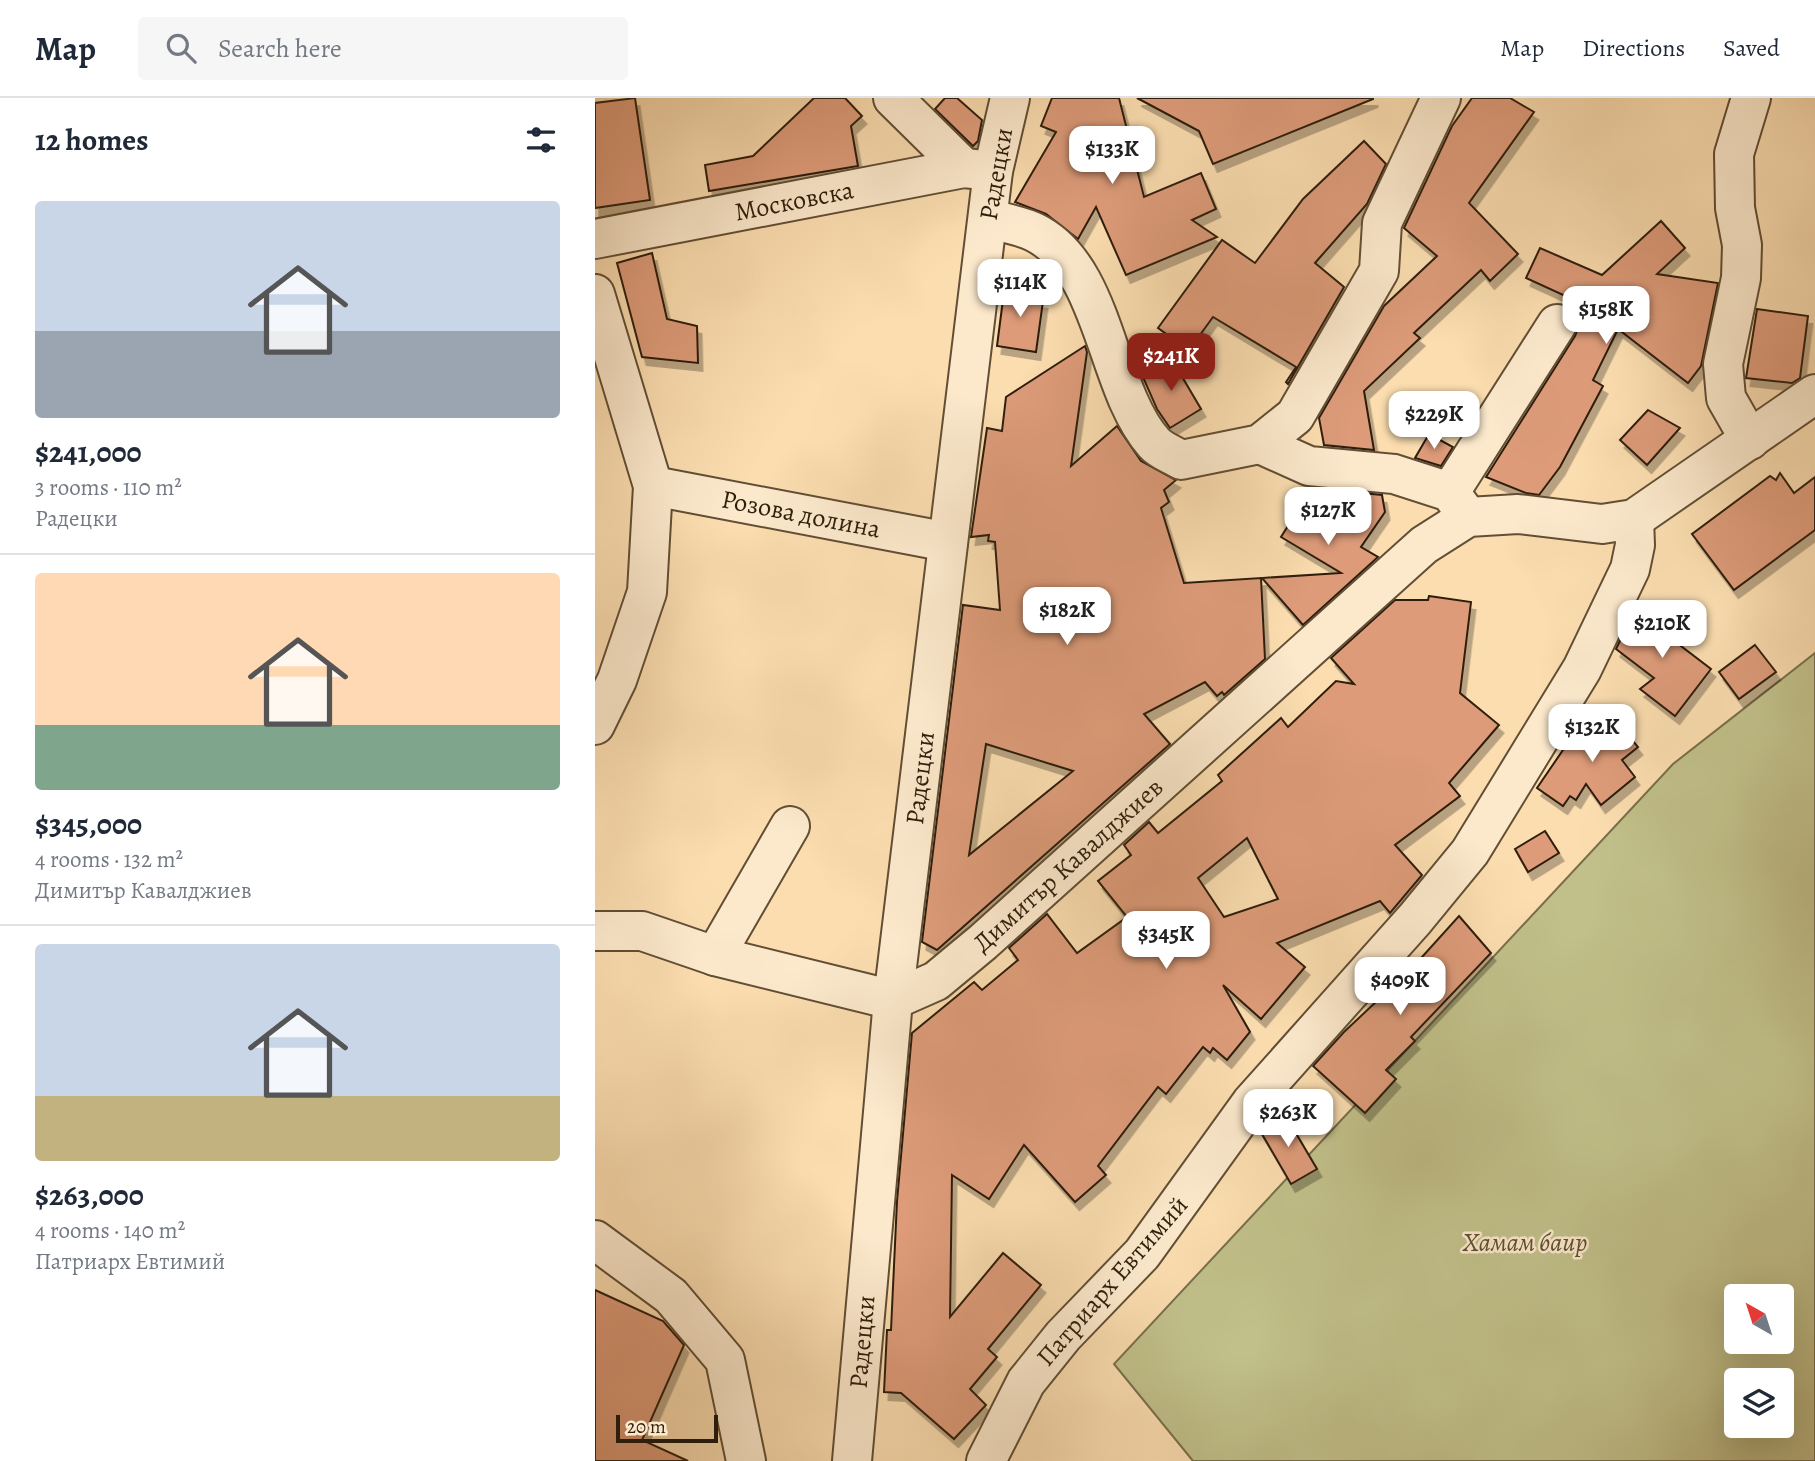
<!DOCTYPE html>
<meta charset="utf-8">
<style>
:root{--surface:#fff;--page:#f6f6f7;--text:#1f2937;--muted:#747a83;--line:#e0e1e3;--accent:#8f2418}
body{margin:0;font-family:Alegreya,serif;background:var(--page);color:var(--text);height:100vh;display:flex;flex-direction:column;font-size:26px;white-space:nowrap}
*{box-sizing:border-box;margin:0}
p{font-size:23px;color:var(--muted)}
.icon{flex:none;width:38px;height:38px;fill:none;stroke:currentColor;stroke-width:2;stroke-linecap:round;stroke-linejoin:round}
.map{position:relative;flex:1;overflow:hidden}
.side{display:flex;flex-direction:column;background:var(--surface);width:595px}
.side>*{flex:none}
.needle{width:46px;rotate:321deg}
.controls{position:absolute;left:1129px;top:1186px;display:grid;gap:14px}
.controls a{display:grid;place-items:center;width:70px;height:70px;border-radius:7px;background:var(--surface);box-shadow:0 7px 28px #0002;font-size:35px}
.scale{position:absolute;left:21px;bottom:18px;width:102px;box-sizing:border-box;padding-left:7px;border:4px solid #2e1e0b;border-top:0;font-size:19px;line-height:24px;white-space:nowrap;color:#2e1e0b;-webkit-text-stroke:5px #fce9cc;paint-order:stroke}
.price{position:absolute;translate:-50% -60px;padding:0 16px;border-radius:14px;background:#fff;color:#222;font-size:23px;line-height:46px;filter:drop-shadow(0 2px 4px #0008)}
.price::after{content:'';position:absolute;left:50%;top:42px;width:21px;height:16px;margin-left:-10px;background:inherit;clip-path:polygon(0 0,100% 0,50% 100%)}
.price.active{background:var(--accent);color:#fff}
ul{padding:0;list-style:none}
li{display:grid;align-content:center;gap:14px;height:371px;padding:0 35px}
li+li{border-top:2px solid var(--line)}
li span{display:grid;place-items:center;height:217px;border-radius:7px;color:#555}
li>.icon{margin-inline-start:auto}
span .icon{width:126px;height:126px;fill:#fffc;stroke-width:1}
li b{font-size:30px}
h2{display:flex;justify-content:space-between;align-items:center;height:84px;padding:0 35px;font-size:30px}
header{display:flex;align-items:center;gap:42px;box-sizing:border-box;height:98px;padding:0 35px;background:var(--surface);border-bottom:2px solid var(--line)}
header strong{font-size:33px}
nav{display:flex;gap:38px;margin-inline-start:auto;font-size:24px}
.search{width:490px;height:63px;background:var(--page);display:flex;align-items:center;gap:18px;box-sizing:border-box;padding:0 24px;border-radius:7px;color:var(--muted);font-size:26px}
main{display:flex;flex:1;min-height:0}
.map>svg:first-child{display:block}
</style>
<header>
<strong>Map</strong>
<div class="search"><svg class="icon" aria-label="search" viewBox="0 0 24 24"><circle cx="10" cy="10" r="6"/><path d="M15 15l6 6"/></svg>Search here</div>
<nav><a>Map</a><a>Directions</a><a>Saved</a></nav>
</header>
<main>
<section class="side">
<h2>12 homes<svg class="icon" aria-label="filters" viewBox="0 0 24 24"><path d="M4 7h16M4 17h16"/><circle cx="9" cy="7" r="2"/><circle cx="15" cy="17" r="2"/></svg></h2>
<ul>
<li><span style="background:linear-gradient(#c9d6e8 60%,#9aa5b1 0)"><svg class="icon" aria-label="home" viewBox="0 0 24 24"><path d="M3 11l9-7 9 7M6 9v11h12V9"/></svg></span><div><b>$241,000</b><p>3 rooms · 110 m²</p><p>Радецки</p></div></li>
<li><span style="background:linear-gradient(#ffd9b3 70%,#7fa58c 0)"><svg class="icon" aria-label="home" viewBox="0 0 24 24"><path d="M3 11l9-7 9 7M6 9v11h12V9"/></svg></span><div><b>$345,000</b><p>4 rooms · 132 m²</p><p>Димитър Кавалджиев</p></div></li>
<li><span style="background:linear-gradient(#c9d6e8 70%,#c2b280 0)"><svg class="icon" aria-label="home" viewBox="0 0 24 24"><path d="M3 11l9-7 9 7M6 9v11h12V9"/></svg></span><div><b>$263,000</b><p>4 rooms · 140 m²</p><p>Патриарх Евтимий</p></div></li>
</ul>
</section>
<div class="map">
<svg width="1220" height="1363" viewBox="0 0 1220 1363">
<defs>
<filter id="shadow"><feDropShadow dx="4.5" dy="8" stdDeviation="0" flood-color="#0004"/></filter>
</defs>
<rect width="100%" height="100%" fill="#fbddb0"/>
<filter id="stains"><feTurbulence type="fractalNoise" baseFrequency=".00286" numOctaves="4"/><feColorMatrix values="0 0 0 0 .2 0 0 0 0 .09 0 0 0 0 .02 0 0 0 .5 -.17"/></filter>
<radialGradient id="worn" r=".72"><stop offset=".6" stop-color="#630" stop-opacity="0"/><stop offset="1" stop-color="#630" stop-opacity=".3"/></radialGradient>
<path fill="#c1c08a" stroke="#786f4a" stroke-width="2" fill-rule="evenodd" d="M1220,555v808h-622l-79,-97 559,-600zM1141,1199h45v45h-45zM1141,1283h45v45h-45z"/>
<g fill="#dd9b79" stroke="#2e1e0b" stroke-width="2" fill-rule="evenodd" filter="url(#shadow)">
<path d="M40,0l15,102 -55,8v-105z"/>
<path d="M219,0h31l17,18 -11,10 7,40 -149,25 -4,-26 48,-9z"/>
<path d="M350,0h12l25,22 -4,21 -5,5 -38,-37z"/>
<path d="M457,0h67l25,99 57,-24 15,36 -24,11 25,17 -91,38 -30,-68 -18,32 -32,-25 -31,-12 41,-70 -15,-6z"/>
<path d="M542,0h236v1l-160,65 -14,-33z"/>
<path d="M877,0h38l24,14 -65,91 49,51 -28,27 -9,-11 -67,63 6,5 -56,53 10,59 -50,-5 -5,-27 65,-112 53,-50 -33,-28 48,-102z"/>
<path d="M769,43l22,23 -19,40 -52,59 29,24 -56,97 -2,-2 10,-15 -83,-50 -24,33 -31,-22 64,-88 33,23 48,-64z"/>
<path d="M1066,123l24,27 -28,26 61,9 -17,83 -13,17 -70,-54 -25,51 10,6 -43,81 -21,28 -13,-2 -40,-16 89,-141 4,-10 -2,-10 6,-12 -57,-26 14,-30 62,27z"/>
<path d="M57,155l15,66 30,7 1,37 -56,-6 -25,-94z"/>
<path d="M410,186l28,4 -1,12 11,1 -7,51 -39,-6z"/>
<path d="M1162,211l51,7 -8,62 -8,5 -46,-5z"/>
<path d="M490,248l2,6 -16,114 46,-40 24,35 35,19 -12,10 5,12 -8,6 23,75 77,-5 4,81 -41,36 -2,-3 -5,4 -12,-14 -61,32 26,30 -233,206 -15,-8 41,-337 37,5 -5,-68 -7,-1 1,-6 -18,2 16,-109 15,3 4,-34zM391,646l87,27 -104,84z"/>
<path d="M576,260l30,51 -31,19 -13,-19 -15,-34z"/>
<path d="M1053,312l32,18 -33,37 -27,-25z"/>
<path d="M834,336l24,13 -12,19 -26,-8z"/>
<path d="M1185,375l14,20 21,-16v53l-81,60 -42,-56 78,-58 6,4z"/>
<path d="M717,390l70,7 3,17 -24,35 17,10 -75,68 -41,-47 79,-5 -60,-36z"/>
<path d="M834,498l42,6 -11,91 39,32 -50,58 11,13 -65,49 27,30 -32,38 -10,-12 -103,42 28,24 -44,52 -38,-34 27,47 -23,28 -14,-12 -3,5 -7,-6 -37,47 -8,-7 -60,79 8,9 -31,27 -51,-57 -35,54 -37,-24 -2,142 53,-64 38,32 -53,64 9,8 -27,32 16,16 -32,34 -53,-46 -17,-1 3,-62h4l6,-129 15,-168 62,-51 8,8 36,-30 -9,-12 38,-34 30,39 50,-36 -29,-36 33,-26 -7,-10 25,-23 9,11 64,-52 -4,-6 63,-57 7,9 48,-46 18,3 -23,-26 64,-58h33zM652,740l31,61 -54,18 -26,-39z"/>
<path d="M1050,505l26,21 -7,9 47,36 -36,47 -35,-27 14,-11 -38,-29 11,-23z"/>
<path d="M1160,547l21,27 -37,27 -20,-27z"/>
<path d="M1015,615l28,34 -16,13 13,17 -34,28 -15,-21 -10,16 -6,-4 -7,10 -26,-18 26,-38z"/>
<path d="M950,733l14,22 -31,19 -13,-23z"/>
<path d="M864,818l32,37 -80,84 4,4 -29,29 10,9 -31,34 -52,-47 31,-34 69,-65z"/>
<path d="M689,1015l33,56 -26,15 -32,-55z"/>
<path d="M0,1192l68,31 21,24 -42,95 46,21h-93z"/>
</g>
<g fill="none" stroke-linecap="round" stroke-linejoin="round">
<g stroke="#614e34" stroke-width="42">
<g id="minor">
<path d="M298,0l71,70"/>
<path d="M393,120c14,5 32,7 46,14 72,35 71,156 120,211 6,7 19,12 27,17l79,-16 35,-28 84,-145 3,-48 59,-125"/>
<path d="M0,141l369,-71 29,3"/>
<path d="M0,196l58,192 -6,106 -30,88 -22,45"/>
<path d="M1155,342l-24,-42 -3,-34 18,-86 1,-33 -7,-37 -1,-54 17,-56"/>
<path d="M665,346l49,22 85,8 56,18 18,25"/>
<path d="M58,388l295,56"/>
<path d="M855,394l107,-168"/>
<path d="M0,833h47l73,25 178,44 43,-19 47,-39 441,-397 44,-28 50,-3 84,10 32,-5 181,-125"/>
<path d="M120,858l75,-130"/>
<path d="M0,1142l76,56 54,64 21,101"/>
<path d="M257,1363l41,-461 100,-829 17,-73"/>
<path d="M391,1363l40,-79 37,-46 79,-82 109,-151 164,-184 55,-67 112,-183 48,-100 5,-24 -1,-26"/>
</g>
</g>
<use href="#minor" stroke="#fce9cc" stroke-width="38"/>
</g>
<g text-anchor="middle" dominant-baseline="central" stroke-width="5" stroke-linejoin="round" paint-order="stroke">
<g font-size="26" fill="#2e1e0b" stroke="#fce9cc">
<text transform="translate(401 76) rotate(-80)">Радецки</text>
<text transform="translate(199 103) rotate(-11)">Московска</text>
<text transform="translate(206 416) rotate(11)">Розова долина</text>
<text transform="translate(325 680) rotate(-83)">Радецки</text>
<text transform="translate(473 767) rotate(-42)">Димитър Кавалджиев</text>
<text transform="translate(517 1183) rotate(-49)">Патриарх Евтимий</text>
<text transform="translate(267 1244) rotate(-85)">Радецки</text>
</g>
<g font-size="26" font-style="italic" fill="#5a4f31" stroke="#fce9cc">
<text x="930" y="1144">Хамам баир</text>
</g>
</g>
<rect width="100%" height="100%" filter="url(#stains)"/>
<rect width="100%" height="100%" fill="url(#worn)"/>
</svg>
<div class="controls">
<a><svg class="needle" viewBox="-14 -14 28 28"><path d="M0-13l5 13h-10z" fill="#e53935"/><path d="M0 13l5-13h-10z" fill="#747a83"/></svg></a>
<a><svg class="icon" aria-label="layers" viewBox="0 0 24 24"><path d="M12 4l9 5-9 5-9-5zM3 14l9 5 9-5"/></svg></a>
</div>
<div class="scale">20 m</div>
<b class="price" style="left:517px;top:88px">$133K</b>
<b class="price" style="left:425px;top:221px">$114K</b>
<b class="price" style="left:1011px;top:248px">$158K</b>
<b class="price active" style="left:576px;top:295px">$241K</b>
<b class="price" style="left:839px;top:353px">$229K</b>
<b class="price" style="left:733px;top:449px">$127K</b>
<b class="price" style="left:472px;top:549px">$182K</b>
<b class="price" style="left:1067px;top:562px">$210K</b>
<b class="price" style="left:997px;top:666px">$132K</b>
<b class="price" style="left:571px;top:873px">$345K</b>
<b class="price" style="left:805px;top:919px">$409K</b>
<b class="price" style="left:693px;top:1051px">$263K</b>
</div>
</main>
